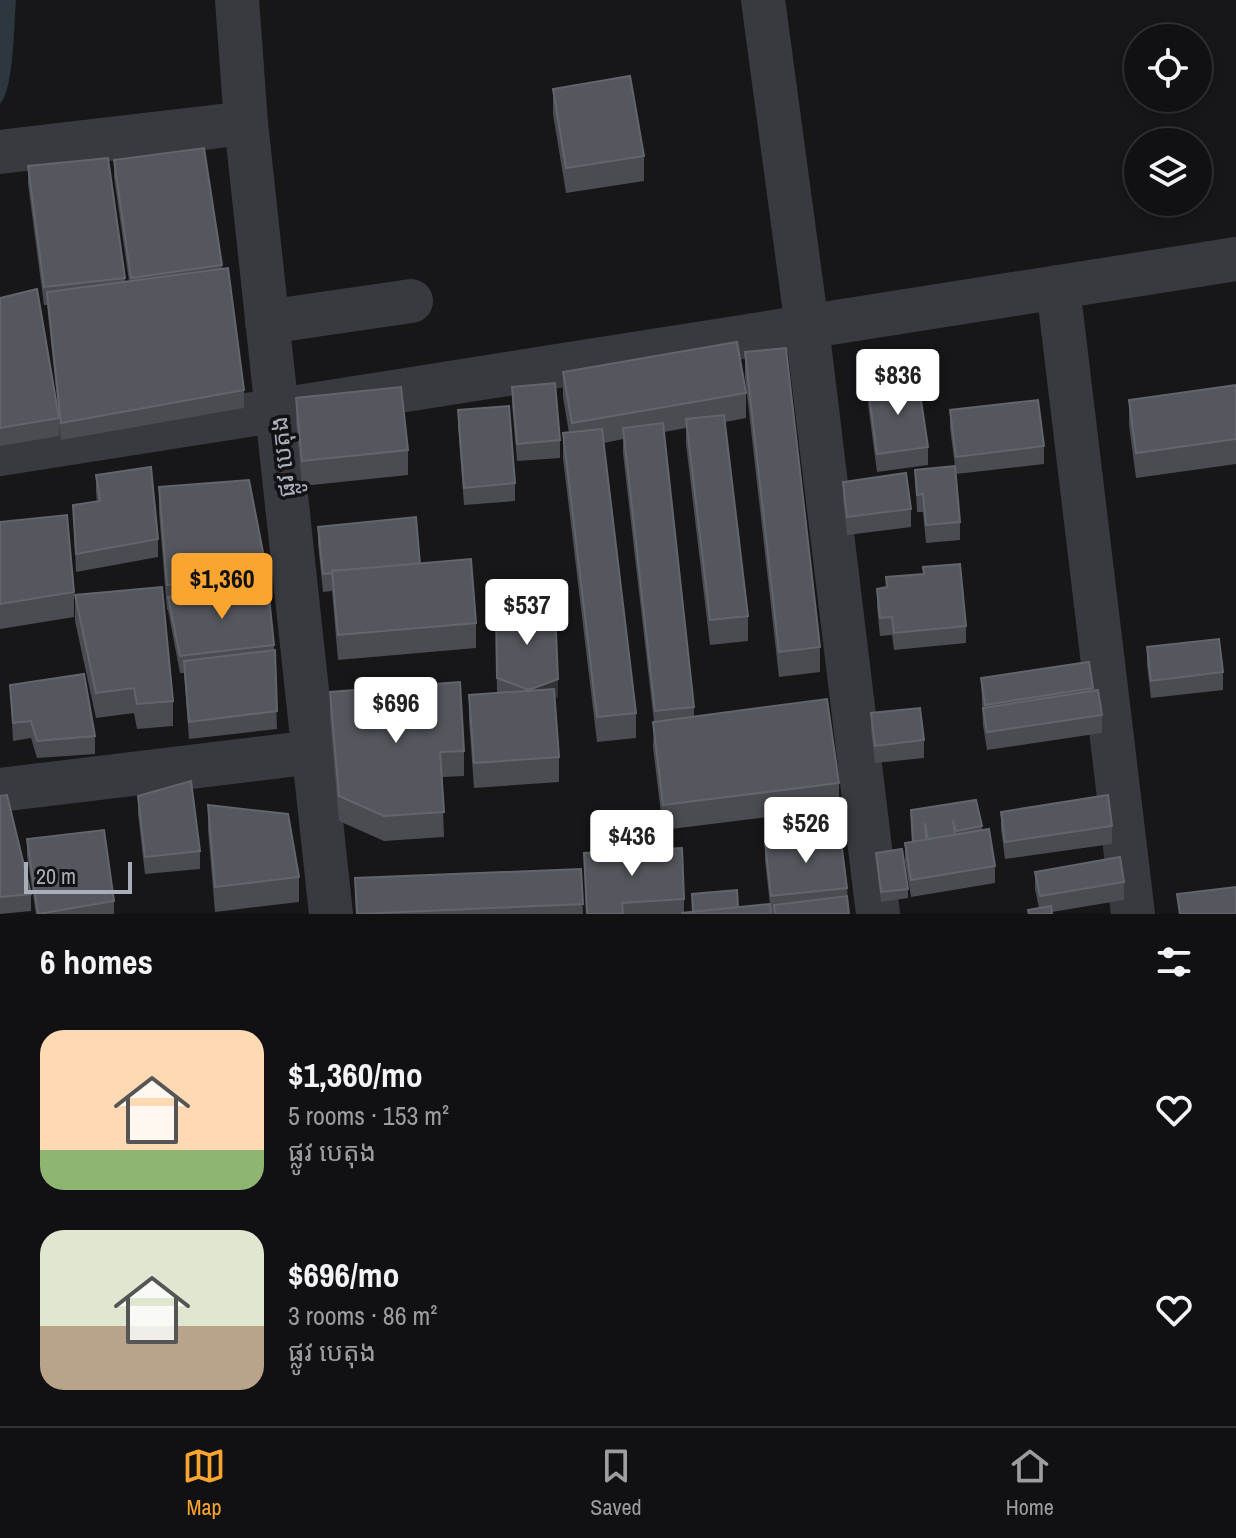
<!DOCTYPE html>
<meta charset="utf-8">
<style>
:root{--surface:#111113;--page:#1e1f21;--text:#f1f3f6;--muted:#9c9da0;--line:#303133;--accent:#f9a52f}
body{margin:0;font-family:"Archivo Narrow","Noto Sans Khmer",sans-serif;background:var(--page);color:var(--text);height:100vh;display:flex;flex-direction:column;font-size:30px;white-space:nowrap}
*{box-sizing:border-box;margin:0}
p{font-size:26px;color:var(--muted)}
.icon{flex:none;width:44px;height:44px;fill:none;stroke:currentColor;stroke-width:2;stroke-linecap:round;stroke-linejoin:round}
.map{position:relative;height:914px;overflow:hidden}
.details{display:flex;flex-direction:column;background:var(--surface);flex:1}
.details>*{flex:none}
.buttons{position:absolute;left:1124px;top:24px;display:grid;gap:16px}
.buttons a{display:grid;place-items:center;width:88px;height:88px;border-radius:50%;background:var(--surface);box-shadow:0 4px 12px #0003,0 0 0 2px var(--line);font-size:40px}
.scale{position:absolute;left:24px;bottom:20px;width:108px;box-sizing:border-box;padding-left:8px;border:4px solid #a9afba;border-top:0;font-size:22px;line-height:28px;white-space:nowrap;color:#a9afba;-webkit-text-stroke:6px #121215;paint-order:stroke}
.price{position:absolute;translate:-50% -68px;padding:0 18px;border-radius:8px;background:#fff;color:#222;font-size:26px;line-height:52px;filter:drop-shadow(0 2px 4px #0008)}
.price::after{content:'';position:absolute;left:50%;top:48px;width:24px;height:18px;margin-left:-12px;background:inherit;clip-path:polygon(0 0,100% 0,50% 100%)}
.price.current{background:var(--accent);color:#111}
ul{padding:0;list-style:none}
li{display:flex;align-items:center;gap:24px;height:200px;padding:0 40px}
li span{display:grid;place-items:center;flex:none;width:224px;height:160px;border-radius:24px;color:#555}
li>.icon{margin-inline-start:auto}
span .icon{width:96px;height:96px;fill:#fffc;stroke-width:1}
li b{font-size:34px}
h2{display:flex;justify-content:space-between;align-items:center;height:96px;padding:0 40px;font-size:34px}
.tabs{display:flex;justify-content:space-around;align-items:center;height:112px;border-top:2px solid var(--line);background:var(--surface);font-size:22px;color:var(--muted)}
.tabs a{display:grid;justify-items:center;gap:4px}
.tabs .current{color:var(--accent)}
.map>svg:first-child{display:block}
</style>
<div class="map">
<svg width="1236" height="914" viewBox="0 0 1236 914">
<rect width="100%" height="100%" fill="#171719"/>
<path fill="#2d383e" d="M0,0h16c-2,22 -2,90 -16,104z"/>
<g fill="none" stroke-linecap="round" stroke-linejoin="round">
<g stroke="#383a3f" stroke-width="44">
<path d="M237,0l9,123 85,791"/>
<path d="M763,0l44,327 71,587"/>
<path d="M0,152l246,-29"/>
<path d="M1058,287l75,627"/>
<path d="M267,322l144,-21"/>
<path d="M0,454l1236,-195"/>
<path d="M0,790l314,-38"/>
</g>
</g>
<g fill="#4a4c52">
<path d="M553,89l91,67v25l-78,12 -13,-79z"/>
<path d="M114,160l108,105 22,125v18l-183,32 -2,-16v12l-59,10v-148l58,110 -11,-103h-3l-16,-121v-18l97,112v4l4,-1 -15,-104z"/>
<path d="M745,352l75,295v25l-41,5 -34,-300z"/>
<path d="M563,372l183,21v25l-21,4 23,194v25l-38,4 -24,-201v-16l-22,4 30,275v10l145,66v25l-176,22 -10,-83 1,-25 -31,-269v-14l-19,4 32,270v25l-39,4 -34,-284v-25h6l-6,-36z"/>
<path d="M1236,385v79l-100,14 -7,-53v-25z"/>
<path d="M512,387l48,53v18l-43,3 -5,-57z"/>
<path d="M868,387l60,60v18l-51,7 -9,-68z"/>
<path d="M296,398l112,52v25l-106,11 -6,-63z"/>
<path d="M458,410l57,73v18l-51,4 -6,-78z"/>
<path d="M950,410l94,36v18l-88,10 4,48v18l-34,3 -3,-31h-6l-2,-42 40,-4 -5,-38z"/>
<path d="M96,475l62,64v18l-82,15 -3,-67 24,-3 -1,-10z"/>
<path d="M843,482l68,27v18l-64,8 -4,-36z"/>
<path d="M159,487l108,86v15l7,57 3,84 -88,10 -5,-66h-4l-12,-63h-1l-8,-98z"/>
<path d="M0,522l74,70v25l-74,12z"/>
<path d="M318,527l102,37 56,59v25l-138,12 -6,-69 -9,1 -5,-48z"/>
<path d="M886,577l80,49v17l-72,7 -2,-15 -12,1 -3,-30v-17l9,-1z"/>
<path d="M75,595l98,106v25l-36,3 -3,-16 -38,5 -21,-97z"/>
<path d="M496,611l62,86 -3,1 4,59v25l-85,6 -5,-68v-25l28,-2z"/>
<path d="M1147,647l76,25v18l-72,8 -4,-33z"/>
<path d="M1089,662l4,28 9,25v18l-115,17 -4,-25 -2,-47z"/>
<path d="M10,685l85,51v18l-58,4 -6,-20 -18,3z"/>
<path d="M330,692l134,59v25l-22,1 2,60 -60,4 -45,-20 -9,-104z"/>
<path d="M871,713l53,27v18l-49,5 -4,-32z"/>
<path d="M0,796l31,98v17l-31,3z"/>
<path d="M138,796l62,55v18l-55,5 -7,-60z"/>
<path d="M208,805l91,72v25l-84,10 -7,-82z"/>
<path d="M911,810l71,16v5l13,35v17l-84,14 -6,-36v-18l7,-1z"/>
<path d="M1001,812l111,14v18l-107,15 -4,-30z"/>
<path d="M27,839l87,62v13h-78l-9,-58z"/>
<path d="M765,842l82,46 2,26h-78l-6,-54z"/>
<path d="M584,853l100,46v14l8,-1v-18l46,13 33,7h-185z"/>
<path d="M876,853l32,36v9l-27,4z"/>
<path d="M581,869l2,45h-227l-1,-36z"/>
<path d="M1035,872l89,10v18l-72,12 -13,-4 -4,-19z"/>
</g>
<path fill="#313336" d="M558,679v18l-29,11v-18z"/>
<g fill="#54575d" stroke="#62656c" stroke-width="2">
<path d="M630,76l14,80 -78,12 -13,-79z"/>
<path d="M204,148l18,117 -91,13 -17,-118z"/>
<path d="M108,158l17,120 -81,9 -16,-121z"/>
<path d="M228,268l16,122 -183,33 -14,-131z"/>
<path d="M37,289l22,129 -59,10v-130z"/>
<path d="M737,342l9,51 -174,30 -9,-51z"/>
<path d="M786,348l34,299 -41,5 -34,-300z"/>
<path d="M918,380l10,67 -51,7 -9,-67z"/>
<path d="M555,383l5,57 -43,4 -5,-57z"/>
<path d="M1236,385v54l-100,14 -7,-53z"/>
<path d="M401,387l7,63 -106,11 -6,-63z"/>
<path d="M1038,400l6,46 -88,11 -6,-47z"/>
<path d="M509,406l6,77 -51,5 -6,-78z"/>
<path d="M724,415l24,201 -38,4 -24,-201z"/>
<path d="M663,423l31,284 -39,4 -32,-283z"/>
<path d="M602,429l34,284 -39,4 -34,-284z"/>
<path d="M955,466l5,56 -34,3 -3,-31 -6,1 -2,-25z"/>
<path d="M151,467l7,72 -82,15 -3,-49 27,-4 -4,-26z"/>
<path d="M906,473l5,36 -64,8 -4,-35z"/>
<path d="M249,480l18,93 -100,12 -8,-98z"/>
<path d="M67,515l7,77 -74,12v-82z"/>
<path d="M416,517l4,47 -88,7 1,2 -10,1 -5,-47z"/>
<path d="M471,559l5,64 -138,12 -6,-64z"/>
<path d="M960,564l6,62 -72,7 -2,-16 -12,1 -3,-29 10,-2 -1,-10 38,-3 -1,-7z"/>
<path d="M162,587l11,114 -36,3 -3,-16 -38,5 -21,-98z"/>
<path d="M268,587l6,58 -94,11 -12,-59z"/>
<path d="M555,608l3,71 -29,11 -32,-12 -1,-67z"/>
<path d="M1219,639l4,33 -72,9 -4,-34z"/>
<path d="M275,650l2,61 -88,11 -5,-61z"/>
<path d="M1089,662l4,26 -108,17 -4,-27z"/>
<path d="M84,674l11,62 -58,5 -6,-20 -18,2 -3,-38z"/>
<path d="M460,682l4,69 -24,1 4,60 -60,4 -45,-20 -9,-104z"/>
<path d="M554,689l5,68 -85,6 -5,-68z"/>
<path d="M1098,690l4,25 -115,17 -4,-24z"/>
<path d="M827,699l12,84 -176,22 -10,-83z"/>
<path d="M920,708l4,32 -49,6 -4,-33z"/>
<path d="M191,781l9,70 -55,6 -7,-61z"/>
<path d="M7,795l24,99 -31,3v-101z"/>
<path d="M1108,795l4,31 -107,16 -4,-30z"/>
<path d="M976,800l6,26 -26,5 -3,-11 2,15 -27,4 -3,-16 1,17 -13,2 -2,-32z"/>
<path d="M208,805l80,9 11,63 -84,10z"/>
<path d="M989,829l6,37 -84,14 -6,-37z"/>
<path d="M104,830l10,71 -76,13 -11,-75z"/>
<path d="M840,833l7,55 -76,8 -6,-54z"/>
<path d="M682,848l2,51 -62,4 1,11h-36l-3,-61z"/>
<path d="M902,849l6,40 -27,3 -5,-39z"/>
<path d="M1120,857l4,25 -84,14 -5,-24z"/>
<path d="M581,869l2,35 -226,10 -2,-36z"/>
<path d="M1236,887v27h-56l-3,-20z"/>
<path d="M737,890l1,17 -45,5 -1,-18z"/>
<path d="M847,896l2,18h-74l-1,-9z"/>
<path d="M770,904l1,10h-89v-1z"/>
<path d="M1051,906l1,8h-23l-1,-4z"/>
</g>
<g text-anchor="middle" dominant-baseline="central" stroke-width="7" stroke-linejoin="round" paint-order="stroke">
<g font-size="24" fill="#a9afba" stroke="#121215">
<text transform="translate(282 457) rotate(-96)">ផ្លូវ បេតុង</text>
</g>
</g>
</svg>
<div class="buttons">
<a><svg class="icon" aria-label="locate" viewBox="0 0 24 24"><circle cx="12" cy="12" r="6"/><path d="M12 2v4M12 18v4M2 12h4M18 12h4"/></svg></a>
<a><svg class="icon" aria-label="layers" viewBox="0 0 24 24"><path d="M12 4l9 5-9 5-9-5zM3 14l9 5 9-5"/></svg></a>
</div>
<div class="scale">20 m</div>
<b class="price" style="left:898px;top:417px">$836</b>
<b class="price current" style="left:222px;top:621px">$1,360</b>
<b class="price" style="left:527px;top:647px">$537</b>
<b class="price" style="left:396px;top:745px">$696</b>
<b class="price" style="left:806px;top:865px">$526</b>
<b class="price" style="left:632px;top:878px">$436</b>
</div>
<section class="details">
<h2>6 homes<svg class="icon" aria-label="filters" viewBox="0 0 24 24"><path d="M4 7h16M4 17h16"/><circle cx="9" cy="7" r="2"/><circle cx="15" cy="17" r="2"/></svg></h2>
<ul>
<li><span style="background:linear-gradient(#ffd9b3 75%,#8fb573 0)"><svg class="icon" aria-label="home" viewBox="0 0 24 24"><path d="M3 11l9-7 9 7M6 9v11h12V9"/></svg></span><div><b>$1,360/mo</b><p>5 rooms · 153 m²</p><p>ផ្លូវ បេតុង</p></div><svg class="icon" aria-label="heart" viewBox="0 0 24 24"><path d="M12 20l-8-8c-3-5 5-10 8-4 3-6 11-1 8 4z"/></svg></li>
<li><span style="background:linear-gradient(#dfe7d0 60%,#b9a48a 0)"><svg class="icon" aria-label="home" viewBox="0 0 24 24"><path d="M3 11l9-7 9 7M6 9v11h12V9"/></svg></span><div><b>$696/mo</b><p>3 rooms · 86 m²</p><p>ផ្លូវ បេតុង</p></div><svg class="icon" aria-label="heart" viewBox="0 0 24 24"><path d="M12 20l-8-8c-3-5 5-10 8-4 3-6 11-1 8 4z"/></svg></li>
</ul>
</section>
<nav class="tabs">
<a class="current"><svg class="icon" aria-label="map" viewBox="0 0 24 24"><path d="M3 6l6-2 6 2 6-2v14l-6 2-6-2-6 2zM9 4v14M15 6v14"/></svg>Map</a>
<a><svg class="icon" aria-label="saved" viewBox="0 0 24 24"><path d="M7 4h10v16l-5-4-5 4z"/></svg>Saved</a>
<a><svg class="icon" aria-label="home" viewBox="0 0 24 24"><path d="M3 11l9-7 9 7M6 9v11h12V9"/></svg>Home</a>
</nav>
